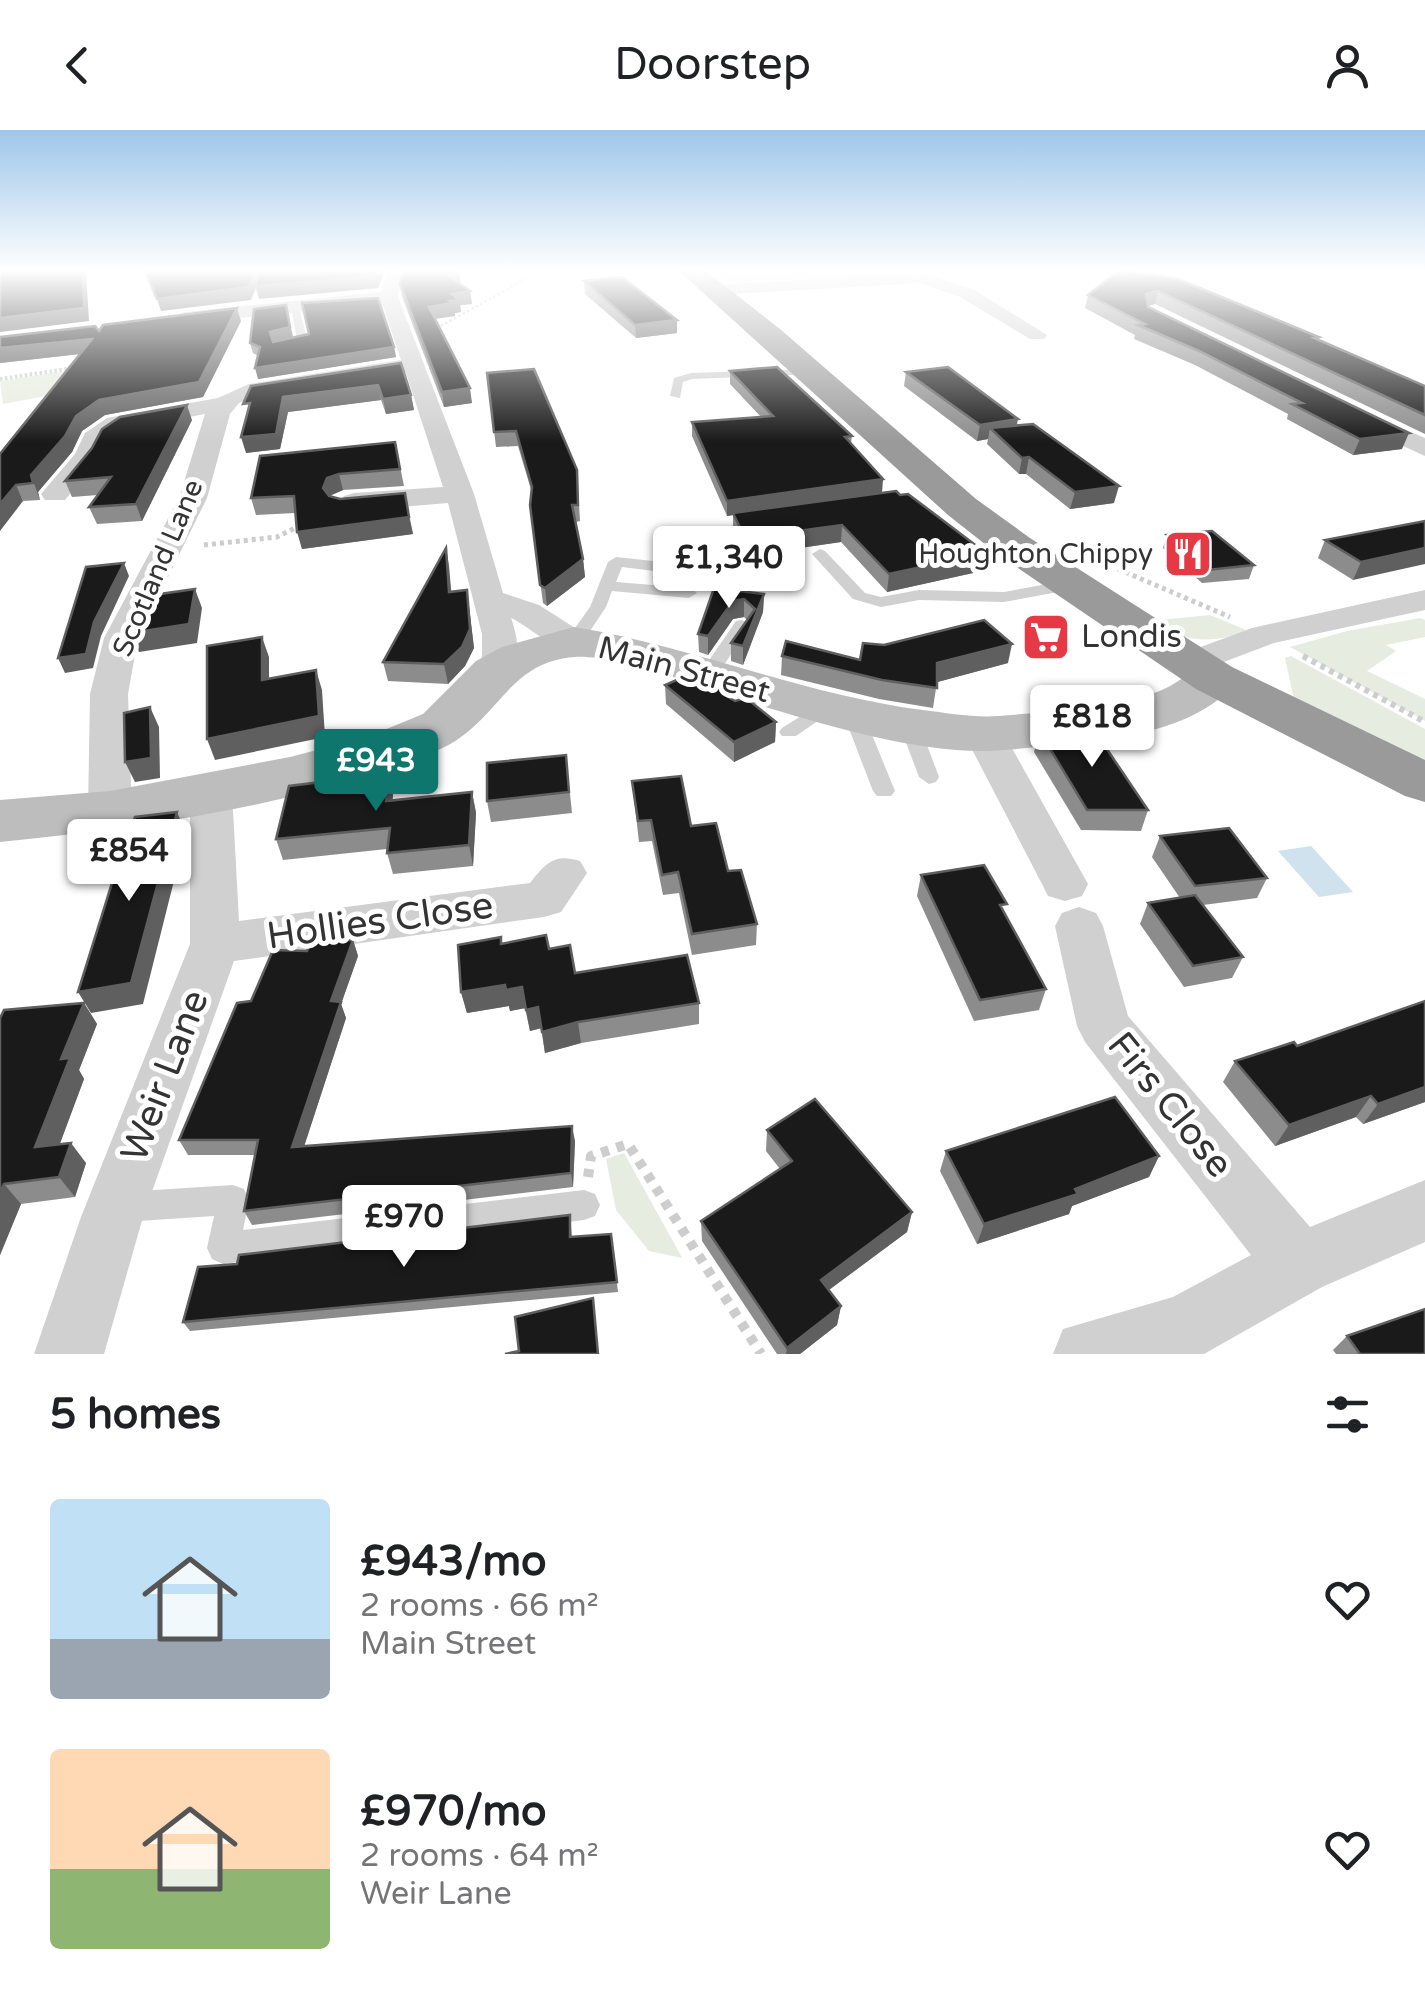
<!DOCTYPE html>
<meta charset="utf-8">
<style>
:root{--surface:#fff;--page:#f6f6f6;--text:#202124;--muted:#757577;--accent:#0f766e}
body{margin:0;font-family:"Varela Round",sans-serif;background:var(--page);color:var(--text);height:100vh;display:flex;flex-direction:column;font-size:38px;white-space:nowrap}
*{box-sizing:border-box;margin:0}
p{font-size:32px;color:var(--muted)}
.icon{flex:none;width:55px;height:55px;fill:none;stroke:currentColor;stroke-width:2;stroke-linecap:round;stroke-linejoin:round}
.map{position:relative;height:1224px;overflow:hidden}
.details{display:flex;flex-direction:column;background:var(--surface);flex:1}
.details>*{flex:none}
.price{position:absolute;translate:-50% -85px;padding:0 22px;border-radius:10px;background:#fff;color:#222;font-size:32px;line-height:65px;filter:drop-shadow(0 2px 5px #0008)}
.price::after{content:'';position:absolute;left:50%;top:60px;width:30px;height:22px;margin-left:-15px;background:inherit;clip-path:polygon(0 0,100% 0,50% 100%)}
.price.on{background:var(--accent);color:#fff}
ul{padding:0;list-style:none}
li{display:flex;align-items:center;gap:30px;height:250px;padding:0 50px}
li span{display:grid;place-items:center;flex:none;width:280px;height:200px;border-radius:10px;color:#555}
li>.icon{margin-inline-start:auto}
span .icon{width:120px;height:120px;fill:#fffc;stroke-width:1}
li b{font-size:42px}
h2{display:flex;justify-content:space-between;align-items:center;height:120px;padding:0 50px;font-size:42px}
header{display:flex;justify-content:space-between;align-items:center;height:130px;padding:0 50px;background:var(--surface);font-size:45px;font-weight:600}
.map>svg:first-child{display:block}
</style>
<header><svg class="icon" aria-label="back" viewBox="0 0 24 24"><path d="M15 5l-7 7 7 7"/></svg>Doorstep<svg class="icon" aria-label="person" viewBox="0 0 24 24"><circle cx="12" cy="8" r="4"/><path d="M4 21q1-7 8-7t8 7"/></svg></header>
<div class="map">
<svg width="1425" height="1224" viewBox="0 0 1425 1224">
<rect width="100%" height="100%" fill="#fff"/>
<g fill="#e6ecdf">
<path d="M714,141h214l1,1 -198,11z"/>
<path d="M85,238l79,6 -161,30 -3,-23z"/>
<path d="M1210,485l36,15c-35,16 -64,11 -96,-9z"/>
<path d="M1420,488l5,2v17l-39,8 10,6 -29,20 58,28v22l-135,-74 57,-16z"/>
<path d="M1291,526l134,73v42l-130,-67 -10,-46z"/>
<path d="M624,1023l50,90 8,15 -33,-7 -33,-41 -10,-51z"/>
</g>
<path fill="#cfe2ee" d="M1311,716l42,46 -34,5 -41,-46z"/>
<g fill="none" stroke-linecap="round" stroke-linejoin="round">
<path stroke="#cdcdcd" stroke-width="2.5" stroke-dasharray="2.5 2.5" stroke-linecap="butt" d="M432,201l108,-60"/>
<path stroke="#cdcdcd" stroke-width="4" stroke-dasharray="2.5 2.5" stroke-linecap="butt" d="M0,249l74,-11"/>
<g stroke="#cdcdcd" stroke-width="5" stroke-dasharray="4 4" stroke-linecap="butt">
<path d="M204,415l73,-8 26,-13"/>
<path d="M1118,439l112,48"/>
</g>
<path stroke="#cdcdcd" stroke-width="6" stroke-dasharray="5 5" stroke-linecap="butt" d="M1303,526l122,66"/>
<path stroke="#cdcdcd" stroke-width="10" stroke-dasharray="8 8" stroke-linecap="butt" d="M588,1047l3,-21 37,-12 133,210"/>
<g fill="#d0d0d0" fill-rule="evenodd">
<path d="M967,141h10l-6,3z"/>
<path d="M1104,141h8l1,2 -4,3z"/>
<path d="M290,172l8,2 10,38 -23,6 -5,-3 1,-2 16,-3z"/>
<path d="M810,239l6,3 -2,2 -122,5 -9,3 -3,16 -10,-2 4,-18 17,-5z"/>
<path d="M820,419l5,2 40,42 16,4 38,-7 85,2 65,-12 8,5 -8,5 -65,12 -85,-2 -38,7 -28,-8 -41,-45z"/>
<path d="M616,427l46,5 8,5 -8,5 -40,-5 -6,15 73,6 8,5 -8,5 -77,-7 -6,16 -26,39h-12l-3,-4 25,-35 18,-45z"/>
<path d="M742,490l9,5 -34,50 -2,4h-14l-2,-4 37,-54z"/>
<path d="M825,571l7,2 3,4 -3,4 -36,25h-14l-3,-4 3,-4z"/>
<path d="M853,577l10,6 32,78 -4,5h-14l-4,-5 -30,-78z"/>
<path d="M909,588l10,6 20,53 -3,5 -7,2 -10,-7 -20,-53z"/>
<path d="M233,1055l11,4 5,11 -6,30 341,-40 11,4 5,11 -5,11 -11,4 -361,44 -11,-5 -5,-11 7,-32 -91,6 -11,-4 -5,-11 5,-11 11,-4z"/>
</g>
<g fill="#d0d0d0" fill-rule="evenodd">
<path d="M388,141l15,4 -5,22 76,197 29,99 36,12 47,30 6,7 -6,7c-29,8 -50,-19 -75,-31 8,23 10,41 -4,62l-13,3 -13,-3 -5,-8 6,-15v-23l-34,-131 -94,8 -10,-3 -4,-6 4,-6 10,-3 89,-6 -37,-114 -152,24 -15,6 -9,11 -23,84 -69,140 -10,56 4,117 -7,10 -15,5 -15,-5 -7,-10 2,-117 14,-56 75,-140 26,-84 -81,15 -19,13 -9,20 -31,38h-20l-4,-6 34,-40 10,-21 22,-15 111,-20 31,-14 152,-24 -19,-57 -198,21 -10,-6 10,-6 197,-20z"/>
<path d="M920,143l53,16 74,46 -3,4h-14l-70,-42 -40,-14 -206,12 -9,-5 9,-5z"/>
<path d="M1357,279l68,29v18l-77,-35 -3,-5 3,-5z"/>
<path d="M1425,460v20l-151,33 -82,31 -13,-3 -5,-8 5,-8 73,-27z"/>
<path d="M984,592l14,3 6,9 84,150 -6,12 -17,5 -17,-5 -6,-12 -78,-150 6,-9z"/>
<path d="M211,648l15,4 6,10 7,129 291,-38c16,-20 24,-30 50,-22l7,12 -26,39 -17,5 -310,44 -91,256 -39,137h-70l47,-137 109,-273v-152l6,-10z"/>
<path d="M1079,777l17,6 7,13 25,90 182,211 115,-47v62l-103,45 -118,67h-151l10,-25 110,-32 78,-42 -166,-213 -8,-16 -22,-100 7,-13z"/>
</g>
<path fill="#bdbdbd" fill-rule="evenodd" d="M574,497c118,19 230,68 349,83 25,3 50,8 76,6 53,-5 107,-5 158,-24 32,-11 36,-35 75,-25l7,11c-28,41 -93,57 -141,62 -37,3 -75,10 -112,11 -68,1 -150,-23 -214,-42 -48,-14 -152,-55 -197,-52 -60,4 -73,51 -114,80 -14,11 -38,19 -55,25 -123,46 -275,67 -406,80v-42l110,-9 180,-34 77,-20 56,-23 53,-53 26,-14z"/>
<path fill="#9a9a9a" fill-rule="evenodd" d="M679,141h27l74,58 196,170 54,39 202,129 193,93v42l-20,-6 -209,-107 -196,-133 -52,-41z"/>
</g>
<g fill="#8c8c8c">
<path d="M401,141h61v2l-3,1 2,11 9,6 2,13 -12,1 1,7 -6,1v3l-20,3 37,84 -28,4 -42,-110 -2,-13 3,-13z"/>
<path d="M1118,141l201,66 -1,3 107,46v48l-270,-130 -8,2 1,1 254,142 -49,6 -66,-36 1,-5 -93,-49 -61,-26 1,-4 -50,-27 3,-13z"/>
<path d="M584,151l93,52 -41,5 -51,-44z"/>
<path d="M241,191l-38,76 -98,18 -23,16 -10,21 -34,40 2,8 -17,1 -23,-47 80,-100 -80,9v-26z"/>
<path d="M293,207l101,10 2,10 -138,22v-23l-5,-3 -3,-10z"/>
<path d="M401,233l10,32 3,15 -28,4 -5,-14 -93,12 -8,37 -34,4 1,-37z"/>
<path d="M730,241l122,65 -1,7 31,49 18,3 86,58 -4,18 -95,21 -46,-50 -97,14 -11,-26v-15l-6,1 -35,-80v-14l69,-5 -31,-33z"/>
<path d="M906,242l111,54 97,77 -44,6 -44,-35h-7l-32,-30 1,-5 -11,2 -73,-55z"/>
<path d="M487,243l90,97 3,51 -4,1 7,37 2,18 -38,29 -4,-3 -13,-98 2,-12 -14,-47 -22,1z"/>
<path d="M192,290l-50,101 -45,3 -8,-17 9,-12 -26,2 -7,-16z"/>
<path d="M395,312l9,44 -61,4 -13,6 10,3 65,-6 8,41 -111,15 -7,-36 -39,2 -5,-17z"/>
<path d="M1425,391l-72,59 -35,-22 7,-18z"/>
<path d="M1167,405l87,30 -5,14 -47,4 -39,-35z"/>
<path d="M446,418l5,44 16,-2 7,58 -9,18 -17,18 -60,-3 -5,-19z"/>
<path d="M714,458l50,6 -1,18 -20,53 -12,-4v-18l16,-23 -3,-3 -11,2 -25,36 -9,-3 -1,-18z"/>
<path d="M782,526l78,4 148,3 -71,19 -4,26 -54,-9 -98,-24z"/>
<path d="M665,555l65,14 46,23 -1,20 -41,20 -68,-58z"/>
<path d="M1040,602l108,78 -7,21 -60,-1 -47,-78z"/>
<path d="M566,625l6,58 -81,9 -4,-21z"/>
<path d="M632,651l59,45 37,45 29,53 -1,21 -64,10 -13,-62 -16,2 -11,-54 -13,1z"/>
<path d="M472,662l4,21 -3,53 -80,8 -6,-21v-4l-104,11 -7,-21 117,-44 -1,5z"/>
<path d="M1160,706l107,42 -10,20 -54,7 40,52 -11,21 -48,9 -44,-63 8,-21 32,-5 -28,-41z"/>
<path d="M921,745l83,38 42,76 -7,21 -65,11 -57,-125z"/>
<path d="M353,810l5,16 -17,48 5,14 -42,128 271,-5 -2,46 -321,38 -8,-14 11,-56h-67l-9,-15 72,-139 56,-50z"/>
<path d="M502,813l47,6 26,24 124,30v21l-118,19 -36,10 -4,-25 -11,3 -5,-23 -15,3 -1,-5 -42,7 -6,-21z"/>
<path d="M1425,871v101l-62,22 -7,-7 -81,29 -52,-64 12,-21 62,-15z"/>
<path d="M84,873l13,21 -18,46 5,9 -25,65 27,19 -11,34 -54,7 -21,51v-237z"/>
<path d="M767,1000l145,82 -5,20 -78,58 12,16 -4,19 -37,29h-23l-75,-113 -1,-20 79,-52 -14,-18z"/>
<path d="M946,1021l213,5 -10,21 -77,29 -3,8 -92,30 -37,-73z"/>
<path d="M570,1085l2,22 39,-3 7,58 -428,39 -7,-9 54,-58z"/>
<path d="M1347,1206l78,18h-89l-3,-4z"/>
</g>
<g fill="#5f5f5f">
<path d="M83,141h3l3,50 -89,11v-14z"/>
<path d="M256,141h129l-7,17 -119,11 -3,-11 -5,12 -90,11 -4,-12z"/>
<path d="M450,141h12v2l-3,1 2,12 -13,-11z"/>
<path d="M470,161l2,13 -12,1 1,7 -6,1v3l-24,3 -2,-12 23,-13z"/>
<path d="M1158,161l-3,13 -12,3 3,-13z"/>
<path d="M286,175l7,32 -21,5 -2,-10z"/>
<path d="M237,178l4,13 -38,76 -98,18 -23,16 -10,21 -34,40 2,8 -9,-25 45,-59z"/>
<path d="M677,190v13l-41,5 -1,-13z"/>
<path d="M92,209l5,13 -97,11v-15z"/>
<path d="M394,217l2,10 -138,22 -3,-11z"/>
<path d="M378,255l3,15 -93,12 -8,37 -34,4 -5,-16 42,-40z"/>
<path d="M470,258l2,15 -28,4 -2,-15z"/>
<path d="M411,265l3,15 -28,4 -3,-15z"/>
<path d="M187,275l5,15 -50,101 -6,-17z"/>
<path d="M1018,289l-3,16 -25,-7 -2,11 -11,2 3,-16z"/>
<path d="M1409,303l-7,16 -49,6 7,-16z"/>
<path d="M1029,327l-3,17h-7l3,-16z"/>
<path d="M339,344l4,16 -12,5 -4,10 -4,-17 4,-10z"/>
<path d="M883,349l-1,14 -155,23v-15z"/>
<path d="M16,355l7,16 -23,30v-27z"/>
<path d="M1119,356l-5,17 -44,6 5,-17z"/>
<path d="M409,387l4,17 -111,15 -5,-17z"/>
<path d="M842,395l-1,17 -97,14 1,-18z"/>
<path d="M446,418l3,18 4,45 -4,-19z"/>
<path d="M1425,418v16l-72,16 8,-18z"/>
<path d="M986,423l-4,18 -95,21 2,-18z"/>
<path d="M583,429l2,18 -38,29 -2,-18z"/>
<path d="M124,433l5,13 -28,60 -8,32 -28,5 -7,-15 36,-36z"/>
<path d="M195,459l7,19 -5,35 -58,9 -8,-19z"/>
<path d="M467,460l7,58 -9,18 -17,18 -4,-20z"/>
<path d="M764,464l-1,18 -20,53v-19z"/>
<path d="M744,469v18l-11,2 -25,36v-19l25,-35z"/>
<path d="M262,507l7,20v43l-7,-20z"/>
<path d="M1012,514l-4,19 -74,20 3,-20z"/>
<path d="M316,540l6,20 3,47 -110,23 -8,-21z"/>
<path d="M731,556l-1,20 -6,-15z"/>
<path d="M150,577l9,20 1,51 -25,4 -10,-20z"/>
<path d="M776,592l-1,20 -41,20v-20z"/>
<path d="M387,644l6,21 -2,26 -5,-20z"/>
<path d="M472,662l4,21 -3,53 -4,-21z"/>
<path d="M177,682l9,21 -43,171 -52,9 -13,-21z"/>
<path d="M353,810l5,16 -17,48 5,14 -47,144 -7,-15 39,-146z"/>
<path d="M505,855l17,2 4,21 -16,3 -1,-5 -42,7 -6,-21z"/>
<path d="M84,873l13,21 -18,46 5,9 -33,89 -16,-21 26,-88z"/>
<path d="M538,877l4,21 -12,3 -4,-21z"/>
<path d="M578,892l3,21 -36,10 -3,-21z"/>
<path d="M1425,957v15l-62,22 15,-20z"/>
<path d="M1371,966l-15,21 -81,29 14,-21z"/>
<path d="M572,996l3,15 -2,46 -2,-14z"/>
<path d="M71,1013l15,20 -11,34 -16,-20z"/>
<path d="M1159,1026l-10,21 -77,29 -3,8 -92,30 7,-20z"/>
<path d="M4,1054l17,20 -21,51v-62z"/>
<path d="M912,1082l-5,20 -89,66 3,-18z"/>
<path d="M841,1176l-4,19 -37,29h-14l1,-6z"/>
</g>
<g fill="#1a1a1a" stroke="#5f5f5f" stroke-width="2.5">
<path d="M0,141h83l1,37 -84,10z"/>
<path d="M145,141h111l-8,16 -91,12z"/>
<path d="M258,141h120l-2,5 -120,10z"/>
<path d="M403,141h52l4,3 -11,1 22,16 -18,3 7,6 -9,1 3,2 -24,4 41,81 -28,4 -42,-108z"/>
<path d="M1118,141h11l49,8 141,58 -5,1 111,48v29l-267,-124 -12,3 2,13 261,126 -49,6 -68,-35 10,-1 -103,-52 -61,-26 7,-1 -57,-29z"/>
<path d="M622,147l55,43 -42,5 -51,-44z"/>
<path d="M378,168l16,49 -139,21 5,-21 -10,-4 4,-34 32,-4 4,22 -20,5 3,10 36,-8 -7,-31z"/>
<path d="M237,178l-38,74 -100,18 -23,16 -11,20 -34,39 2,8 -17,2 -16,19v-50l92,-115 -92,9v-11l95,-11 4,5 4,-6z"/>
<path d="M401,233l10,32 -28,4 -5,-14 -95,12 -7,37 -35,3 9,-34 -7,1 8,-18z"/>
<path d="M777,237l75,69 -7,1 38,42 -156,22 -35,-79 81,-6 -43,-45z"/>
<path d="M948,237l70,52 -38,6 -74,-53z"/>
<path d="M534,239l43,101 1,35h-6l11,54 -38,29 -5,-3 -10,-80 2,-18 -16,-56 -22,1 -7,-59z"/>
<path d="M187,275l-51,99 -47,3 22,-30 -46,4 27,-33 10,-19 18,-12z"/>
<path d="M1033,294l86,62 -44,6 -46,-35 -7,1 -32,-30z"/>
<path d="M395,312l5,27 -61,5 -12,4 -4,10 6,8 11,3 65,-6 4,24 -112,15 -3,-36 -43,2 9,-42z"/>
<path d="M896,361l4,4 8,-1 78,59 -97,21 -47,-49 -97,13 -12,-25z"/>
<path d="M1425,391v27l-64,14 -36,-22z"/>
<path d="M1212,401l42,34 -47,5 -40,-35z"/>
<path d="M446,418l3,44 18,-2 3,39 -8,18 -18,17 -61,-2z"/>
<path d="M124,433l-30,59 -8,32 -28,4 28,-91z"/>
<path d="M714,458l50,6 -21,52 -12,-3 24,-34 -11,-10 -11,2 -25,35 -10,-2z"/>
<path d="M195,459l-6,35 -58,9 15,-37z"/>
<path d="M984,490l28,24 -75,19v25l-55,-8 -100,-24 4,-15 74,19 3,-17 21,2z"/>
<path d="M262,507v43l54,-10 3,46 -112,23v-93z"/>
<path d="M699,540l18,5 14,11 -7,5 1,4 10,6 11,-3 30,24 -42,20 -69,-57z"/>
<path d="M150,577l1,51 -26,4 -1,-49z"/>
<path d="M1092,597l56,83h-61l-47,-78z"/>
<path d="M566,625l3,37 -82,9v-38z"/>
<path d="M387,644l-1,27 86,-9 -3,53 -82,8 3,-25 -114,11 13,-53z"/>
<path d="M681,646l10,50 25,-3 12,48 13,-1 16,54 -65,10 -14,-62 -16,3 -11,-55 -13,1 -6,-40z"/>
<path d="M177,682l-46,171 -53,9 39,-125 18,-50z"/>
<path d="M1229,698l38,50 -72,8 -35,-50z"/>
<path d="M984,735l23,39 -7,1 46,84 -66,11 -59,-125z"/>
<path d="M1195,765l48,62 -50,9 -45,-63z"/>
<path d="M546,805l3,14 21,-4 5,28 112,-18 12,48 -121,19 -36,10 -4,-25 -12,3 -4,-23 -16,3 -1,-5 -44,7 -3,-47 43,-8v7z"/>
<path d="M311,810h42l-22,61 10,1 -49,145 280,-21 -1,47 -327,38 14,-71h-79l58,-137 14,-2 22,-51 34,1z"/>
<path d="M1425,871v86l-47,17 -7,-8 -82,29 -54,-64 59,-19 3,4z"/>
<path d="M84,873l-23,56 9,-1 -35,89 36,-4 -12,34 -55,7 -4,9v-175l4,-8z"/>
<path d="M1115,967l44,59 -84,33 3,5 -94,30 -38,-73z"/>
<path d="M815,969l97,113 -91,68 20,26 -54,42 -86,-127 91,-60 -25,-31z"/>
<path d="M570,1085v22l41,-3 6,48 -434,40 15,-55 39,-3 2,-9z"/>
<path d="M593,1168l5,56h-93l14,-3 -4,-34z"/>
<path d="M1425,1179v45h-65l-13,-18z"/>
</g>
<linearGradient id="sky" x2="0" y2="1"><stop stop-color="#9ec6ea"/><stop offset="0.45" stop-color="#fff"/><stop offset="1" stop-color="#fff" stop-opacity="0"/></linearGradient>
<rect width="1425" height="312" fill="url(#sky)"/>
<defs>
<g id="restaurant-square" transform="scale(2.5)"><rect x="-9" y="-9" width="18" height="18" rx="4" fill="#e63946" stroke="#fff"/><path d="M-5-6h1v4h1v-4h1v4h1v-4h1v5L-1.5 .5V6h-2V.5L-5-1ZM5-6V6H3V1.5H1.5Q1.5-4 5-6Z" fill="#fff"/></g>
<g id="supermarket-square" transform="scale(2.5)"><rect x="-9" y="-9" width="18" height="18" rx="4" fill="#e63946" stroke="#fff"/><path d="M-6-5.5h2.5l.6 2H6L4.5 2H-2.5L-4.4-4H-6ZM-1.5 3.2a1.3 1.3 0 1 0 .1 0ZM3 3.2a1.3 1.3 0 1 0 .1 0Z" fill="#fff"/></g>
</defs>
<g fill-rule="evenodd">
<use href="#restaurant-square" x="1188" y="424"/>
<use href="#supermarket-square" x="1046" y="507"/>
</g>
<g text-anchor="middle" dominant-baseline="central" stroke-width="10" stroke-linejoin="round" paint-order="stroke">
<g font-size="28" fill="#333" stroke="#fff" text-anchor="end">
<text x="1153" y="424">Houghton Chippy</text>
</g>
<g font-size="28" fill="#333" stroke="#fff">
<text transform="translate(158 438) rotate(-67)">Scotland Lane</text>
</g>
<g font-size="32" fill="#333" stroke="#fff" text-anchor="start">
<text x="1081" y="507">Londis</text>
</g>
<g font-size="32" fill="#333" stroke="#fff">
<text transform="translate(684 540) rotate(15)">Main Street</text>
</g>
<g font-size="38" fill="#333" stroke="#fff">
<text transform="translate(380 791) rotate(-8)">Hollies Close</text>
<text transform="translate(165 946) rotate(-69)">Weir Lane</text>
<text transform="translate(1170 975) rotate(51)">Firs Close</text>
</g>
</g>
</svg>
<b class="price" style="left:729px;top:481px">£1,340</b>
<b class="price" style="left:1092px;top:640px">£818</b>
<b class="price on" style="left:376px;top:684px">£943</b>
<b class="price" style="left:129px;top:774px">£854</b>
<b class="price" style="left:404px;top:1140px">£970</b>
</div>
<section class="details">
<h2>5 homes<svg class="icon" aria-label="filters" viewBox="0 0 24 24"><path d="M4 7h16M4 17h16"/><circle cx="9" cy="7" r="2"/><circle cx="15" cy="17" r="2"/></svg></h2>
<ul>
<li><span style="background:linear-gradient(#bfe0f5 70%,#9aa5b1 0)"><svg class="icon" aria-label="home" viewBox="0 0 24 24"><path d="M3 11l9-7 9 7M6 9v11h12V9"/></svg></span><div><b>£943/mo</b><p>2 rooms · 66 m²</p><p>Main Street</p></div><svg class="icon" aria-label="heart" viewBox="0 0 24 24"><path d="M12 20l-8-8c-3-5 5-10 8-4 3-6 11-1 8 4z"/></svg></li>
<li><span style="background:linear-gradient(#ffd9b3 60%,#8fb573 0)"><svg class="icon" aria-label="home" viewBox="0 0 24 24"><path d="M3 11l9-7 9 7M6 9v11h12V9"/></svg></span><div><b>£970/mo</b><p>2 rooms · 64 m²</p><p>Weir Lane</p></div><svg class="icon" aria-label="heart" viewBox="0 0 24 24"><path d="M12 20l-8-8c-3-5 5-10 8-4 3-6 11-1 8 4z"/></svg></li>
</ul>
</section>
